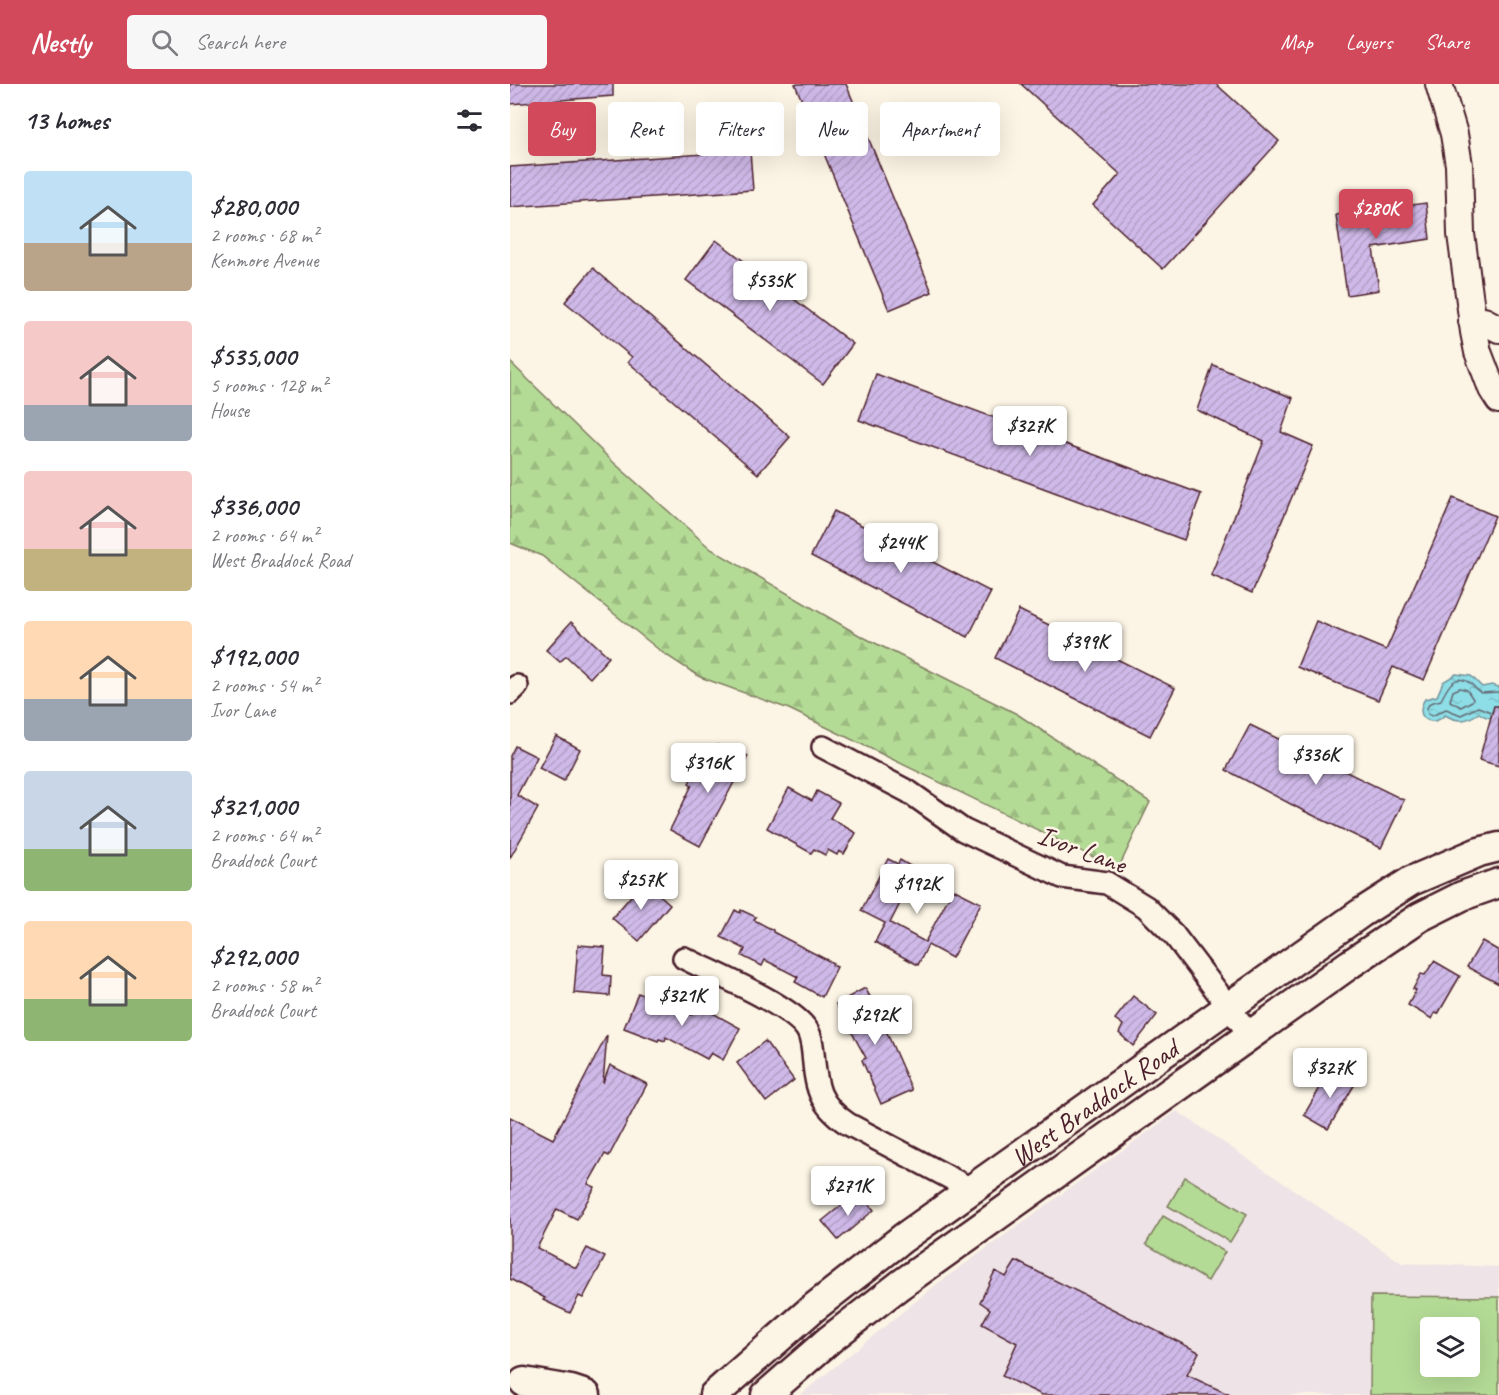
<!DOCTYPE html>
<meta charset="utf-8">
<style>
:root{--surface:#fff;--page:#f7f7f7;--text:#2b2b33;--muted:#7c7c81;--accent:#d1495b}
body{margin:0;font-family:Caveat,sans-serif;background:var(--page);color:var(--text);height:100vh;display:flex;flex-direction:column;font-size:22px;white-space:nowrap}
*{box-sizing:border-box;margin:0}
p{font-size:20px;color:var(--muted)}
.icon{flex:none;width:33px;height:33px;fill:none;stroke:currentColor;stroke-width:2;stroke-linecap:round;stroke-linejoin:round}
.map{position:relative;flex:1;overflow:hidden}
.side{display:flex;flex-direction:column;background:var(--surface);width:510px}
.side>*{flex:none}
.guide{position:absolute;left:18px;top:18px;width:570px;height:54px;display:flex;gap:12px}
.buttons{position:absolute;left:910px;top:1233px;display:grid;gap:12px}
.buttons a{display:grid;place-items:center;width:60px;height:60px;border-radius:6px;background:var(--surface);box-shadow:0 6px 24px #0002;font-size:30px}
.price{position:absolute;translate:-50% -51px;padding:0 14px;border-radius:6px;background:#fff;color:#222;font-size:20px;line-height:39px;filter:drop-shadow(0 2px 3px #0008)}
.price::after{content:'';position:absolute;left:50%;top:36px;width:18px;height:14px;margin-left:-9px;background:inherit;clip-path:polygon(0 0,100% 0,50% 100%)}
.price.active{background:var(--accent);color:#fff}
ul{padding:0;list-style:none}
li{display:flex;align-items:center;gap:18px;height:150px;padding:0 24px}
li span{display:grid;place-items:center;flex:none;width:168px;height:120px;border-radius:6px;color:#555}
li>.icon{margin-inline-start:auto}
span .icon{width:72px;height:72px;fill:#fffc;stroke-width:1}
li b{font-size:26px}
h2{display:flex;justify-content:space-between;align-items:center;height:72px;padding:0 24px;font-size:26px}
.tag{padding:0 21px;border-radius:6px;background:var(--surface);box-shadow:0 6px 24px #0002;font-size:21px;line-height:54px}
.tag.active{background:var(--accent);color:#fff}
header{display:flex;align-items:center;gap:36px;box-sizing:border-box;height:84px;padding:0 30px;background:var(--accent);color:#fff}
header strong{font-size:28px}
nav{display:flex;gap:33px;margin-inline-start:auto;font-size:21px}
.search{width:420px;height:54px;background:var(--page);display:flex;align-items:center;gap:15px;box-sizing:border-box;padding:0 21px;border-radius:6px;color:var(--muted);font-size:22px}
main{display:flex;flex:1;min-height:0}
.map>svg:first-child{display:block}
</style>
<header>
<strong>Nestly</strong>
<div class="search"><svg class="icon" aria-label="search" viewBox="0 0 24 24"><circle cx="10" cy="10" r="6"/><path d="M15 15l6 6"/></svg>Search here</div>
<nav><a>Map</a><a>Layers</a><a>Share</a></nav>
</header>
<main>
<section class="side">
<h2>13 homes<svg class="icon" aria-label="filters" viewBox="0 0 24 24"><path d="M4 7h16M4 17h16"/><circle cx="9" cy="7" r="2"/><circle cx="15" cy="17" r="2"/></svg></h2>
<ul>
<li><span style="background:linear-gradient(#bfe0f5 60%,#b9a48a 0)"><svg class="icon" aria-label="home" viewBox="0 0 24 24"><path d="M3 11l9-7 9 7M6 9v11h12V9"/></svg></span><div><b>$280,000</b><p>2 rooms · 68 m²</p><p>Kenmore Avenue</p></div></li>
<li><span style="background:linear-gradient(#f6c9c9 70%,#9aa5b1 0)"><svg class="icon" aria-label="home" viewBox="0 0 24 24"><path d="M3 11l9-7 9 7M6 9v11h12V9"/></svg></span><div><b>$535,000</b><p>5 rooms · 128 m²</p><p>House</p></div></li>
<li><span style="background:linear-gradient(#f6c9c9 65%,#c2b280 0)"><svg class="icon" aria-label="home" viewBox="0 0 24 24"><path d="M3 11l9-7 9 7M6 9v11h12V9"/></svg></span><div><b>$336,000</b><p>2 rooms · 64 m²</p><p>West Braddock Road</p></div></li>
<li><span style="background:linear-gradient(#ffd9b3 65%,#9aa5b1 0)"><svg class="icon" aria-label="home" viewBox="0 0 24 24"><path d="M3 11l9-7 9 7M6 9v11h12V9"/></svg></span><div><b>$192,000</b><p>2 rooms · 54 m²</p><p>Ivor Lane</p></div></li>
<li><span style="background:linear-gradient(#c9d6e8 65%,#8fb573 0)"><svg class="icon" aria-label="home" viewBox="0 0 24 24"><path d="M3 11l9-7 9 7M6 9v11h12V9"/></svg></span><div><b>$321,000</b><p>2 rooms · 64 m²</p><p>Braddock Court</p></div></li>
<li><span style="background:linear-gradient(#ffd9b3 65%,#8fb573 0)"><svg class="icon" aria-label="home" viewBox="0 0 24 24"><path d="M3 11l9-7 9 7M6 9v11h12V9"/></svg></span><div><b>$292,000</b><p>2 rooms · 58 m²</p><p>Braddock Court</p></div></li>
</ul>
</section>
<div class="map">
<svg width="989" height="1311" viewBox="0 0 989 1311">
<defs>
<pattern id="forest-firs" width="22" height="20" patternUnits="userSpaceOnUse" patternTransform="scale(1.5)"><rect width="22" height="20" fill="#b4db96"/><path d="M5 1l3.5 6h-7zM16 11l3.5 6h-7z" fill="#9cbc81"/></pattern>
<pattern id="water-ripples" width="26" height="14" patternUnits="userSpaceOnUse" patternTransform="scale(1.5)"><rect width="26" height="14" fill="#8ddee6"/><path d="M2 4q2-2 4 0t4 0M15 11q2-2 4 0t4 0" fill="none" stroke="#7bbec5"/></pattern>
<pattern id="building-hatch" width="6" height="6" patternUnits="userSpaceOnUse" patternTransform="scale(1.5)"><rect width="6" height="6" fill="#cfb9e8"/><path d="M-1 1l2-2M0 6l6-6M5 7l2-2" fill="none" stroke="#b39fc7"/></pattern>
</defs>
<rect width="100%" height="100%" fill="#fcf5e5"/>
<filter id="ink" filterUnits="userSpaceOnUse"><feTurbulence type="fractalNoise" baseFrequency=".0167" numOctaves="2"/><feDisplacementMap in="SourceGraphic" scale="12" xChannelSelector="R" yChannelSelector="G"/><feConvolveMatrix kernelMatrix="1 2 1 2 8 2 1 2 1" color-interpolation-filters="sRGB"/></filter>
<g filter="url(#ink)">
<path fill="#eee3e6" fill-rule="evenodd" d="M667,1027l225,152 97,4v128h-699l137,-111zM921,1244h39v38h-39z"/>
<path fill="url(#forest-firs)" stroke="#7f7d60" stroke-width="1.5" d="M0,278l102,99 99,88 148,86 158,79 133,88 -32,67 -329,-160 -89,-32 -37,-24 -121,-97 -32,-13z"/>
<g fill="#b4db96" stroke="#7f7d60" stroke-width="1.5" fill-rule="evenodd">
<path d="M675,1093l62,37 -17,28 -62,-36z"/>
<path d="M653,1132l62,36 -17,29 -62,-37z"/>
<path d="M861,1212l128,1v98h-129zM921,1244h39v38h-39z"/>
</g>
<path fill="url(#water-ripples)" stroke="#72929b" stroke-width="1.5" d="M946,590l15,2 11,11 10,-2 7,2v30c-8,2 -13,1 -20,-4 -12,8 -20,10 -34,2 -14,14 -32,2 -20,-16l12,-3 6,-14z"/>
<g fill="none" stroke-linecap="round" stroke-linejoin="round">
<g stroke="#656b76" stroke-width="1.5">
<path d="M950,604l7,2 6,9 -1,2 -11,6 -11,-6 3,-10z"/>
<path d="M981,628l-13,-5 -17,8 -15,-6 -14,7 -4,-2 -1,-6 3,-5 11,-3c6,-11 12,-28 29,-17 4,3 6,7 11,10l18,-1"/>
</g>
</g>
<g fill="url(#building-hatch)" stroke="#4a1f2b" stroke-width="1.5">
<path d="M0,0h103v12l-103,8z"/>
<path d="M285,0h51l86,208 -43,18z"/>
<path d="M511,0h195l63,57 -116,128 -70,-64 27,-31z"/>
<path d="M240,67l3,39 -243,17v-40z"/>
<path d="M916,119l4,36 -57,9 6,42 -32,5 -11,-80z"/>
<path d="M206,156l137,104 -30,40 -137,-104z"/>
<path d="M83,184l197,169 -32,37 -130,-112 4,-5 -67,-55z"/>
<path d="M703,281l80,33 -12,34 32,14 -61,147 -41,-18 53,-134 -67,-31z"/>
<path d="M366,290l325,120 -17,46 -325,-120z"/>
<path d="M943,414l42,18 -71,164 -31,-13 -15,33 -81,-33 19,-46 70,29z"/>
<path d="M324,427l157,81 -23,45 -157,-81z"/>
<path d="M509,526l156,78 -25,48 -155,-78z"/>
<path d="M61,538l38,35 -19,21 -24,-22 -6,6 -14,-12z"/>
<path d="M984,622h5v60l-20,-6z"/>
<path d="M740,641l154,75 -23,48 -79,-38 -76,-40z"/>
<path d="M46,652l24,13 -16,32 -25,-13z"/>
<path d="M207,661l12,6 2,-4 17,9 -48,90 -30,-16 22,-45 -3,-2 13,-24 6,3z"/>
<path d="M5,662l22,11 -20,38 21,13 -28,50v-102z"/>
<path d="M279,704l23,13 5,-10 22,12 -9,15 26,15 -12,21 -5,-3 -2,4 -9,-5 -3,5 -11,-6 -3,4 -44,-25z"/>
<path d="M378,775l10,5 2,-4 17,10 -27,53 35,19 28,-53 28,14 -29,55 -24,-13 -10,20 -43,-23 10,-19 -24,-12z"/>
<path d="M134,797l26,23 -31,37 -27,-23z"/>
<path d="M225,826l5,3 1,-3 15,7 -2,3 19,10v2l60,31 -1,2 5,2 -15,30 -27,-15 3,-5 -33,-17 -3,6 -20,-10 3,-7 -24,-12z"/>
<path d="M972,857l17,10v33l-32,-17z"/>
<path d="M68,861l27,2 -2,28 8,1 -1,20 -36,-3z"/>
<path d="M924,877l26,15 -22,38 -3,-1 -3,6 -24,-14 8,-15 -3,-1 8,-15 4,1z"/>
<path d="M355,904l25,43 -3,2 25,57 -31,14 -19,-44 4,-2 -30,-54z"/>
<path d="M128,909l54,22 6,-10 42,23 -17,32 -12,-7 -4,6 -41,-22 -1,4 -6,-2 -1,2 -34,-13z"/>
<path d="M623,912l24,19 -24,31 -14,-13 4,-8 -8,-6z"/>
<path d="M97,951l-4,48 7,-18 37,19 -38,72 -4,-2 -17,30 7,3 -18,32 -20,-10 -20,39 39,20 11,-20 18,9 -22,41 -4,-2 -9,17 -27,-13 2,-2 -35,-19v-162l43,22z"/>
<path d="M255,957l29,39 -28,22 -29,-39z"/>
<path d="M821,985l24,15 -27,45 -24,-14z"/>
<path d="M344,1111l5,7 5,-4 10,12 -36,30 -16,-19z"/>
<path d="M506,1177l183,91 -12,23 43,20h-188l-40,-19 15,-33 -35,-19 8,-15 -10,-7 15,-31 11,6z"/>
</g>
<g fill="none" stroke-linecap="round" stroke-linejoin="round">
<g stroke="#4a1f2b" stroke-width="26">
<g id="minor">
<path d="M0,609l7,-7"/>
<path d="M313,663l86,45 54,38 99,47 45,6 39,24 28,28 76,100"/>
<path d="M174,874c29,15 102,45 121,69 6,7 7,17 8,26 3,34 5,51 35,71l125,66"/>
</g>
</g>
<g stroke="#4a1f2b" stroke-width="30">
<g id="tertiary">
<path d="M929,0l15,50 5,31 2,69 13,98 4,20 14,37 7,11"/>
<path d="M962,237h12l15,8"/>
</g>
</g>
<g stroke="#4a1f2b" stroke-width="33">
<g id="secondary">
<path d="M14,1298l47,8 15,5"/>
<path id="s1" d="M204,1311l98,-86 91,-71 458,-325 50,-32 68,-29 20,-5"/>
<path d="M256,1311l63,-55 71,-55 450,-321 70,-47 42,-21 37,-13"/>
</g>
</g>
<use href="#minor" stroke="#fcf5e5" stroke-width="21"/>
<use href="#tertiary" stroke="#fcf5e5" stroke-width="26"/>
<use href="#secondary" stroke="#fcf5e5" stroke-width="28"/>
</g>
</g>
<g text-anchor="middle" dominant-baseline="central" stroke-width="5" stroke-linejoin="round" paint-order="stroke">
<g font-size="28" fill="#4a1f2b" stroke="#fcf5e5">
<text transform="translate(572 765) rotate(20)">Ivor Lane</text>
<text stroke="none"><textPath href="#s1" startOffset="480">West Braddock Road</textPath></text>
</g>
</g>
</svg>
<div class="buttons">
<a><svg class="icon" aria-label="layers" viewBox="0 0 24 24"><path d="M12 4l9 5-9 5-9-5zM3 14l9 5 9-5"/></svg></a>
</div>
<b class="price active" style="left:866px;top:156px">$280K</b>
<b class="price" style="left:260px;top:228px">$535K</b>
<b class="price" style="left:520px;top:373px">$327K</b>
<b class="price" style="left:391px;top:490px">$244K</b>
<b class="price" style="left:575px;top:589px">$399K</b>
<b class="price" style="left:806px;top:702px">$336K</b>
<b class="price" style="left:198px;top:710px">$316K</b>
<b class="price" style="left:131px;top:827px">$257K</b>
<b class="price" style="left:407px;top:831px">$192K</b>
<b class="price" style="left:172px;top:943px">$321K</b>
<b class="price" style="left:365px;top:962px">$292K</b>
<b class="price" style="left:820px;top:1015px">$327K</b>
<b class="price" style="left:338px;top:1133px">$271K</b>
<div class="guide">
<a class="tag active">Buy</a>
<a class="tag">Rent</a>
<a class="tag">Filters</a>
<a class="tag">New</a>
<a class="tag">Apartment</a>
</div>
</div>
</main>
